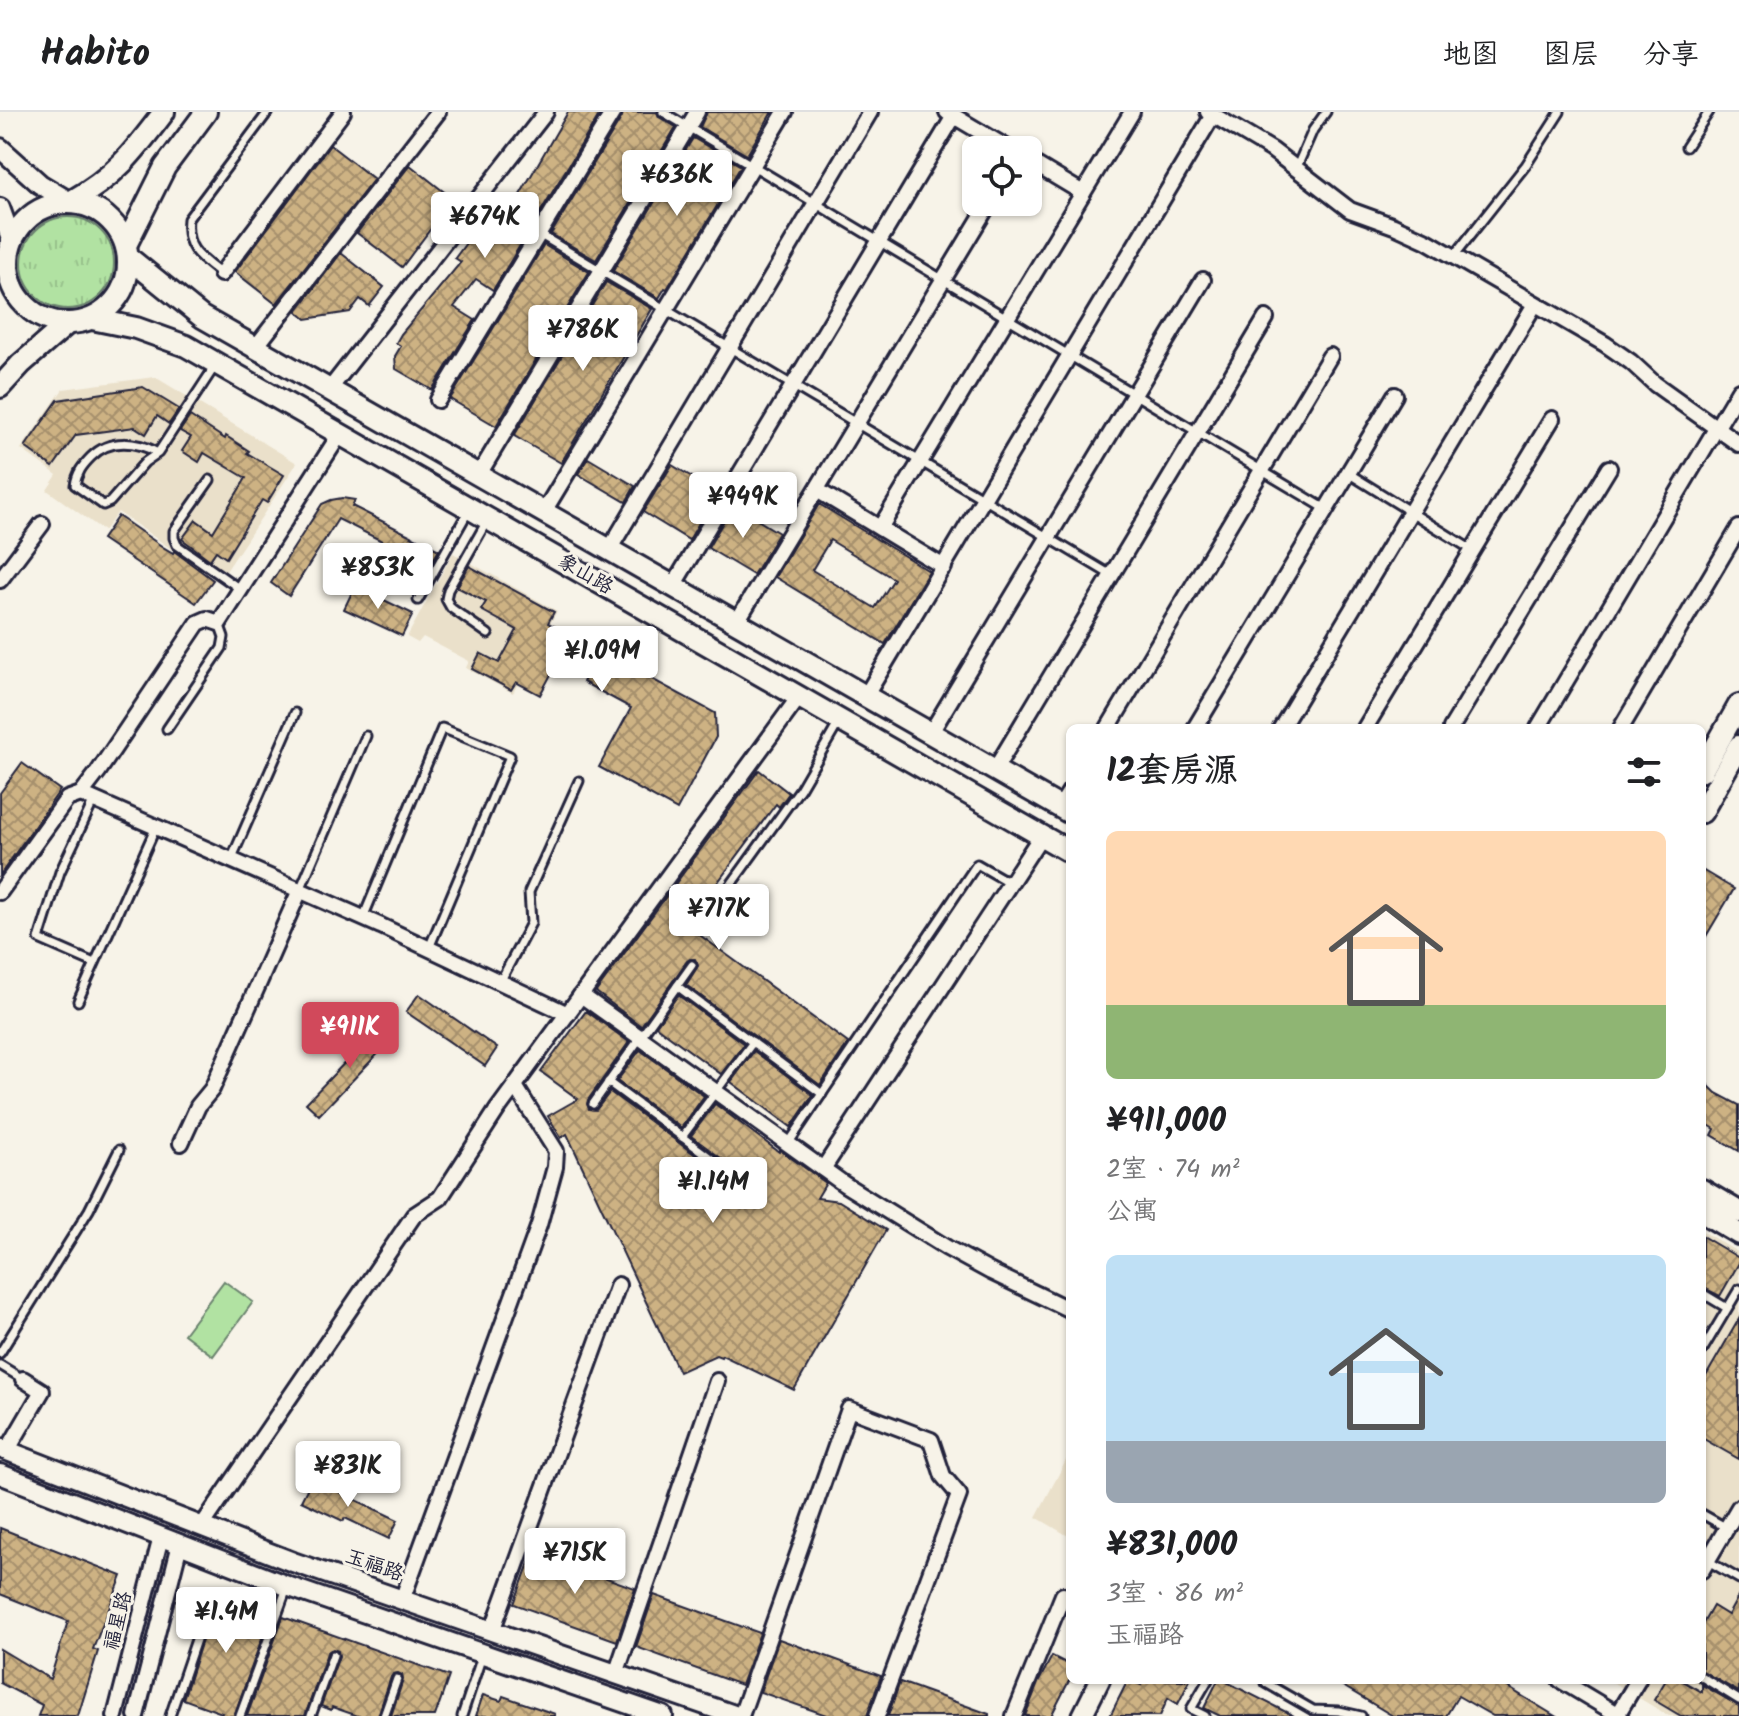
<!DOCTYPE html>
<html lang="zh">
<meta charset="utf-8">
<style>
:root{--surface:#fff;--page:#f2f2f2;--text:#202124;--muted:#757577;--line:#e0e0e0;--accent:#d1495b}
body{margin:0;font-family:Kalam,"LXGW WenKai TC",sans-serif;background:var(--page);color:var(--text);height:100vh;display:flex;flex-direction:column;font-size:30px;white-space:nowrap}
*{box-sizing:border-box;margin:0}
p{font-size:26px;color:var(--muted)}
.icon{flex:none;width:44px;height:44px;fill:none;stroke:currentColor;stroke-width:2;stroke-linecap:round;stroke-linejoin:round}
.map{position:relative;flex:1;overflow:hidden}
.details{position:absolute;left:1066px;top:612px;width:640px;height:960px;display:flex;flex-direction:column;background:var(--surface);border-radius:12px;box-shadow:0 2px 6px #0004}
.details>*{flex:none}
.controls{position:absolute;left:962px;top:24px;display:grid;gap:16px}
.controls a{display:grid;place-items:center;width:80px;height:80px;border-radius:12px;background:var(--surface);box-shadow:0 2px 6px #0004;font-size:40px}
.price{position:absolute;translate:-50% -68px;padding:0 18px;border-radius:8px;background:#fff;color:#222;font-size:26px;line-height:52px;filter:drop-shadow(0 2px 4px #0008)}
.price::after{content:'';position:absolute;left:50%;top:48px;width:24px;height:18px;margin-left:-12px;background:inherit;clip-path:polygon(0 0,100% 0,50% 100%)}
.price.current{background:var(--accent);color:#fff}
ul{padding:0;list-style:none}
li{display:grid;align-content:center;gap:16px;height:424px;padding:0 40px}
li span{display:grid;place-items:center;height:248px;border-radius:12px;color:#555}
li>.icon{margin-inline-start:auto}
span .icon{width:144px;height:144px;fill:#fffc;stroke-width:1}
li b{font-size:34px}
h2{display:flex;justify-content:space-between;align-items:center;height:96px;padding:0 40px;font-size:34px}
header{display:flex;align-items:center;gap:48px;box-sizing:border-box;height:112px;padding:0 40px;background:var(--surface);border-bottom:2px solid var(--line)}
header strong{font-size:38px}
nav{display:flex;gap:44px;margin-inline-start:auto;font-size:28px}
.map>svg:first-child{display:block}
</style>
<header>
<strong>Habito</strong>
<nav><a>地图</a><a>图层</a><a>分享</a></nav>
</header>
<div class="map">
<svg width="1739" height="1604" viewBox="0 0 1739 1604">
<defs>
<pattern id="grass-tufts" width="24" height="20" patternUnits="userSpaceOnUse" patternTransform="scale(2)"><rect width="24" height="20" fill="#b1e2a2"/><path d="M3 7l-1-3M5 7V3M7 7l1-3M15 17l-1-3M17 17v-4M19 17l1-3" fill="none" stroke="#98c28c"/></pattern>
<pattern id="building-cross-hatch" width="8" height="8" patternUnits="userSpaceOnUse" patternTransform="scale(2)"><rect width="8" height="8" fill="#cdb283"/><path d="M0 0l8 8M0 8l8-8" fill="none" stroke="#a6906c"/></pattern>
</defs>
<rect width="100%" height="100%" fill="#f7f3e8"/>
<filter id="ink" filterUnits="userSpaceOnUse"><feTurbulence type="fractalNoise" baseFrequency=".0125" numOctaves="2"/><feDisplacementMap in="SourceGraphic" scale="16" xChannelSelector="R" yChannelSelector="G"/><feConvolveMatrix kernelMatrix="1 2 1 2 8 2 1 2 1" color-interpolation-filters="sRGB"/></filter>
<g filter="url(#ink)">
<g fill="#eae0ca">
<path d="M155,265l142,86 -78,119 -101,-70 -14,19 -57,-41 10,-15 -36,-26 42,-60z"/>
<path d="M453,441l104,58 -44,82 -47,-25 3,-7 -46,-24 -5,6 -11,-6z"/>
<path d="M1702,1119l37,22v463h-70l-60,-36h93z"/>
<path d="M1070,1341v84l-34,-20z"/>
</g>
<circle fill="url(#grass-tufts)" stroke="#6a826e" stroke-width="2" cx="68" cy="151" r="46"/>
<path fill="#b1e2a2" stroke="#6a826e" stroke-width="2" d="M224,1169l29,21 -40,54 -29,-22z"/>
<g fill="url(#building-cross-hatch)" stroke="#22223b" stroke-width="2" fill-rule="evenodd">
<path d="M568,0h33l-108,178 -17,-11 -22,28 21,13 -43,70 -36,-21 -1,-13 6,-10 -5,-3 5,-9 60,-72 -6,-4 37,-50 14,11z"/>
<path d="M623,0h34l2,5 17,10 -80,133 -45,-26 71,-117z"/>
<path d="M707,0h65l-25,43 -47,-28z"/>
<path d="M693,26l48,28 -74,123 -2,-1 -6,10 -46,-27z"/>
<path d="M330,33l44,34 -98,125 -41,-32z"/>
<path d="M410,53l43,34 -51,68 -45,-34z"/>
<path d="M544,133l45,27 -93,154 -46,-27z"/>
<path d="M341,141l43,34 -15,19 -9,-7 -10,13 -44,7 -9,-8z"/>
<path d="M606,170l46,27 -91,154 -47,-27z"/>
<path d="M143,275l36,22 -10,15 -12,-8 -11,18 -11,-7 -59,8 -23,32 -28,-20 33,-47z"/>
<path d="M190,304l35,23 1,-3 23,15 -2,2 37,22 -17,28 -5,-3 -36,58 -10,-7 -6,9 -28,-21 14,-19 17,12 33,-54 -42,-25 -5,9 -17,-11 9,-14 -11,-6z"/>
<path d="M588,346l47,28 -9,16 -48,-28z"/>
<path d="M672,353l45,27 -28,48 -46,-28z"/>
<path d="M342,386l13,2 -3,6 87,44 -11,19 -43,-24 1,-2 -48,-24 -49,77 -18,-13 51,-79 9,-4z"/>
<path d="M819,392l110,67 -44,73 -110,-67zM830,428l64,39 -19,29 -63,-38z"/>
<path d="M733,393l46,28 -26,42 -45,-27z"/>
<path d="M118,404l45,31 10,6 1,-2 39,29 -17,23 -94,-64z"/>
<path d="M469,454l85,46 -6,11 167,90 1,24 -39,73 -78,-43 32,-59 -48,-26 6,-11 -28,-15 -21,39 -24,-13 -5,8 -39,-21 8,-16 19,10 18,-33 -36,-20 5,-8 -29,-15z"/>
<path d="M355,474l58,28 -11,22 -58,-27z"/>
<path d="M22,651l38,27 -60,85v-82z"/>
<path d="M759,658l30,23 -10,14 -3,-3 -90,121 162,118 -28,42 -134,-100 12,-19 -3,-7h-5l-3,2 -46,65 -45,-34z"/>
<path d="M1702,758l32,19 -32,54z"/>
<path d="M419,882l78,54 -12,18 -79,-54z"/>
<path d="M678,883l66,49 -23,30 -65,-48z"/>
<path d="M586,899l43,31 -41,58 -1,4 2,5 7,1 14,-18 133,98 6,1 4,-5 -2,-6 -60,-44 24,-32 64,48 1,-2 46,33 -9,15 22,3 47,29 -92,160 -72,-35 -1,2 -5,-2 -37,17 -112,-238 -6,4 -13,-22 30,-17 -37,-27z"/>
<path d="M380,914l13,12 -74,77 -13,-12z"/>
<path d="M640,938l64,46 -23,32 -64,-47z"/>
<path d="M754,939l59,44 -22,32 -60,-45z"/>
<path d="M1702,967l14,14 23,12v46l-27,-16 3,-6 -13,-8z"/>
<path d="M1702,1124l37,22v5l-19,33 -18,-9z"/>
<path d="M1739,1207v140l-37,-21v-55z"/>
<path d="M312,1367l86,41 -9,19 -44,-21 -2,3 -42,-20z"/>
<path d="M0,1416l122,48 -29,73 5,2 -20,65h-40l4,-11 -42,-22v-34l50,30 18,-58 -68,-27z"/>
<path d="M533,1440l102,36 -18,53 -103,-37z"/>
<path d="M217,1482l54,19 -37,103h-14l2,-3 -39,-14z"/>
<path d="M654,1483l106,38 -19,52 -105,-38z"/>
<path d="M1739,1483v97l-37,-21v-46l11,-19 15,9z"/>
<path d="M283,1505l166,59 -14,40h-44l12,-36 -1,-5 -4,-2 -5,1 -2,3 -13,39h-20l-26,-9 -1,3 -10,-4 18,-50 -1,-5 -5,-2 -6,4 -22,63h-58z"/>
<path d="M779,1527l102,37 -14,40h-38l-69,-24z"/>
<path d="M1052,1544l18,9v14l-19,37h-26l14,-35z"/>
<path d="M1128,1568l13,5 2,-5h47l-12,24 -10,-6 -8,18h-50z"/>
<path d="M1218,1568h5l71,36h-74l-16,-8z"/>
<path d="M1333,1568h163l59,36h-62l-35,-20 -12,20h-53z"/>
<path d="M1666,1568h15l21,12v-7l37,21v10h-58l-27,-16z"/>
<path d="M900,1570l89,32v2h-101z"/>
<path d="M483,1583l18,6 2,-5 52,18v2h-79z"/>
</g>
<g fill="none" stroke-linecap="round" stroke-linejoin="round">
<g stroke="#22223b" stroke-width="13">
<g id="service">
<path d="M663,0l663,397"/>
<path d="M1686,35l23,-35"/>
<path d="M1296,57l17,-39 13,-18"/>
<path d="M539,122l572,341"/>
<path d="M1454,144l72,-91 34,-53"/>
<path d="M220,161c-21,-16 -35,-25 -32,-54l80,-107"/>
<path d="M158,341c-22,-12 -48,-15 -67,4 -9,9 -14,16 -16,28l28,20 7,-3 35,-40 13,-9 57,-87"/>
<path d="M1348,361l124,77"/>
<path d="M210,368l-36,51v7l3,7 63,44"/>
<path d="M487,409l-39,69 -2,9 5,9 37,26"/>
<path d="M418,488l51,-90"/>
<path d="M167,617l55,-81 2,-11 -5,-14"/>
<path d="M94,688l-34,72 -21,67 55,24"/>
<path d="M231,748l64,-147"/>
<path d="M300,778l66,-154"/>
<path d="M363,806l79,-190 68,28 -81,192"/>
<path d="M701,814l99,-137 39,-67"/>
<path d="M500,870l31,-59 -2,-31 50,-111"/>
<path d="M677,874l145,108"/>
<path d="M78,889l78,-174"/>
<path d="M608,970l139,103"/>
<path d="M593,992l99,-139"/>
<path d="M682,1025l71,-95"/>
<path d="M788,1032l189,-280 33,19"/>
<path d="M1702,1181l25,15"/>
<path d="M1702,1239l37,-62"/>
<path d="M0,1241l89,-143 30,-60"/>
<path d="M0,1253l23,14"/>
<path d="M1702,1402l25,14"/>
<path d="M1708,1449l31,18"/>
<path d="M1702,1565l37,23"/>
<path d="M1266,1568v3l47,27 26,1 22,5"/>
<path d="M170,1604l35,-103"/>
<path d="M240,1604l47,-128"/>
<path d="M311,1604l22,-61"/>
<path d="M384,1604l13,-37"/>
<path d="M462,1604l20,-60"/>
<path d="M1205,1604l-14,-7 17,-29"/>
</g>
</g>
<g stroke="#22223b" stroke-width="20">
<g id="minor">
<path d="M947,0l64,38"/>
<path d="M1208,0l64,38 78,60 44,16 33,15 178,103 26,18 24,22 84,60"/>
<path d="M1028,48l55,33"/>
<path d="M221,162l122,-162"/>
<path d="M255,236l183,-236"/>
<path d="M329,278l217,-278"/>
<path d="M438,288l175,-288"/>
<path d="M478,364l219,-364"/>
<path d="M817,378l127,77"/>
<path d="M543,401l242,-401"/>
<path d="M880,416l252,-416"/>
<path d="M609,438l261,-438"/>
<path d="M0,468l42,-56"/>
<path d="M673,474l281,-470"/>
<path d="M736,511l254,-421"/>
<path d="M865,585l348,-582"/>
<path d="M1108,616l222,-372"/>
<path d="M1195,616l200,-333"/>
<path d="M1281,616l254,-424"/>
<path d="M1365,616l187,-309"/>
<path d="M1451,616l158,-260"/>
<path d="M1538,616l201,-338"/>
<path d="M1621,616l118,-200"/>
<path d="M930,622l273,-454"/>
<path d="M994,659l272,-453"/>
<path d="M81,682l300,132 187,88"/>
<path d="M1060,695l10,-16"/>
<path d="M0,780l67,-93 14,-5 17,-22 100,-149 9,-4 12,4 121,-189"/>
<path d="M581,883l263,189 103,64 44,24 79,38"/>
<path d="M181,1031l17,-37 14,-17 88,-199"/>
<path d="M823,1057l218,-333"/>
<path d="M7,1339l35,-60 -19,-12"/>
<path d="M202,1414l212,-311 26,-17 57,-88 302,-413"/>
<path d="M1702,1458l37,-63"/>
<path d="M402,1488l137,-375 16,-58 1,-16 -41,-65"/>
<path d="M492,1519l126,-346"/>
<path d="M616,1562l101,-293"/>
<path d="M1560,1568l60,36"/>
<path d="M1617,1603l21,-35"/>
<path d="M115,1604l46,-179"/>
<path d="M136,1604l44,-172"/>
<path d="M741,1604l108,-307 82,31 12,36 16,19 -82,221"/>
<path d="M1014,1604l49,-121 7,2"/>
</g>
</g>
<g stroke="#22223b" stroke-width="24">
<g id="tertiary">
<path d="M0,36l40,36 30,18"/>
<path d="M0,96l12,33"/>
<path d="M0,1336l293,114 444,154"/>
<path d="M0,1362l287,112 376,130"/>
<path d="M1082,1604l18,-36"/>
</g>
</g>
<g stroke="#22223b" stroke-width="26">
<g id="secondary">
<path d="M70,90c45,-25 64,-50 94,-90"/>
<circle cx="68" cy="151" r="60"/>
<path d="M126,133l39,-78 41,-55"/>
<path d="M129,146l73,59 868,496"/>
<path d="M92,207l44,9 50,18 884,506"/>
<path d="M0,275l21,-23 46,-40"/>
<path d="M1702,659l37,-66"/>
<path d="M1702,700l37,-66"/>
<path d="M1702,1078l37,22"/>
<path d="M1702,1100l37,22"/>
</g>
</g>
<use href="#service" stroke="#f7f3e8" stroke-width="7"/>
<use href="#minor" stroke="#f7f3e8" stroke-width="14"/>
<use href="#tertiary" stroke="#f7f3e8" stroke-width="18"/>
<use href="#secondary" stroke="#f7f3e8" stroke-width="20"/>
</g>
</g>
<g text-anchor="middle" dominant-baseline="central" stroke-width="6" stroke-linejoin="round" paint-order="stroke">
<g font-size="20" fill="#22223b" stroke="#f7f3e8">
<text transform="translate(585 463) rotate(30)">象山路</text>
<text transform="translate(374 1454) rotate(19)">玉福路</text>
<text transform="translate(119 1509) rotate(-76)">福星路</text>
</g>
</g>
</svg>
<div class="controls">
<a><svg class="icon" aria-label="locate" viewBox="0 0 24 24"><circle cx="12" cy="12" r="6"/><path d="M12 2v4M12 18v4M2 12h4M18 12h4"/></svg></a>
</div>
<b class="price" style="left:677px;top:106px">¥636K</b>
<b class="price" style="left:485px;top:148px">¥674K</b>
<b class="price" style="left:583px;top:261px">¥786K</b>
<b class="price" style="left:743px;top:428px">¥949K</b>
<b class="price" style="left:378px;top:499px">¥853K</b>
<b class="price" style="left:602px;top:582px">¥1.09M</b>
<b class="price" style="left:719px;top:840px">¥717K</b>
<b class="price current" style="left:350px;top:958px">¥911K</b>
<b class="price" style="left:713px;top:1113px">¥1.14M</b>
<b class="price" style="left:348px;top:1397px">¥831K</b>
<b class="price" style="left:575px;top:1484px">¥715K</b>
<b class="price" style="left:226px;top:1543px">¥1.4M</b>
<section class="details">
<h2>12套房源<svg class="icon" aria-label="filters" viewBox="0 0 24 24"><path d="M4 7h16M4 17h16"/><circle cx="9" cy="7" r="2"/><circle cx="15" cy="17" r="2"/></svg></h2>
<ul>
<li><span style="background:linear-gradient(#ffd9b3 70%,#8fb573 0)"><svg class="icon" aria-label="home" viewBox="0 0 24 24"><path d="M3 11l9-7 9 7M6 9v11h12V9"/></svg></span><div><b>¥911,000</b><p>2室 · 74 m²</p><p>公寓</p></div></li>
<li><span style="background:linear-gradient(#bfe0f5 75%,#9aa5b1 0)"><svg class="icon" aria-label="home" viewBox="0 0 24 24"><path d="M3 11l9-7 9 7M6 9v11h12V9"/></svg></span><div><b>¥831,000</b><p>3室 · 86 m²</p><p>玉福路</p></div></li>
</ul>
</section>
</div>
